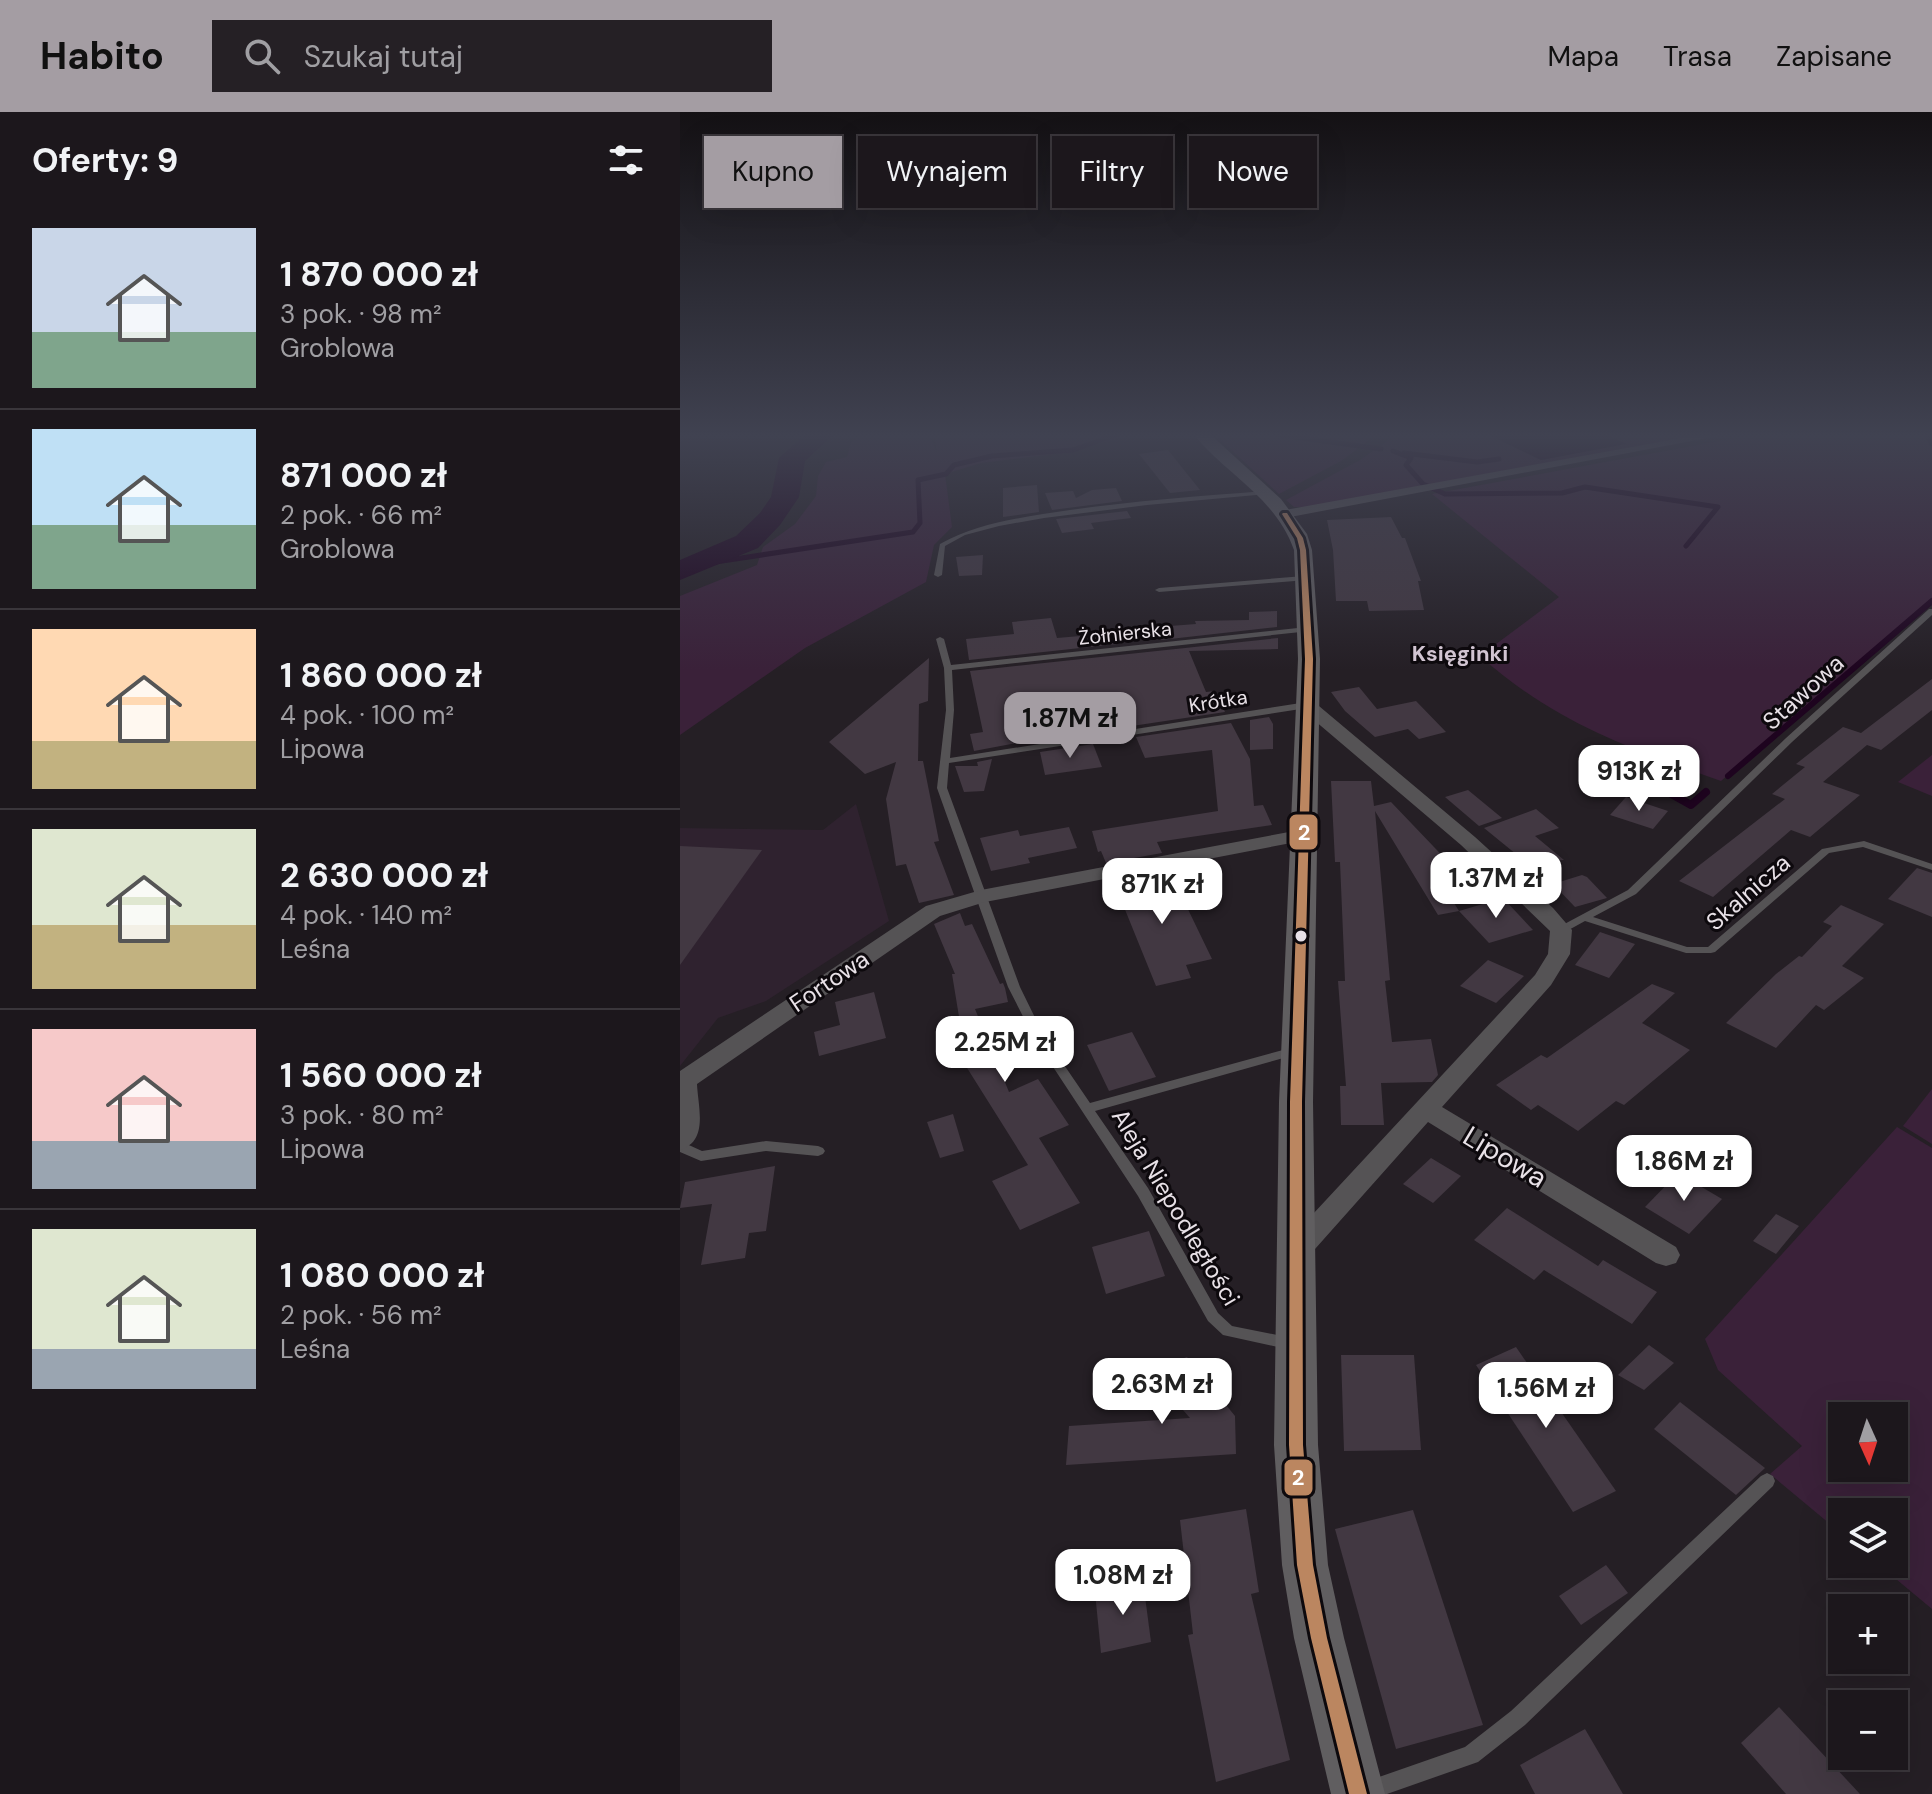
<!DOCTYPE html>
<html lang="pl">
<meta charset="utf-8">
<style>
:root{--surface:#1c171c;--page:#252025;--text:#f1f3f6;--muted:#a09fa3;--line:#3a363b;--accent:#a49da3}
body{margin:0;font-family:"DM Sans",sans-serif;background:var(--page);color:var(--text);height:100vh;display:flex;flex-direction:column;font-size:30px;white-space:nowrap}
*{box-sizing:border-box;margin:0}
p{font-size:26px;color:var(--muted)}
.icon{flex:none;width:44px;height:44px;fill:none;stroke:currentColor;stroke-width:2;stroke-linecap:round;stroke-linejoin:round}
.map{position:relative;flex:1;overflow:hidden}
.drawer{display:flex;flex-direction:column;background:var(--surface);width:680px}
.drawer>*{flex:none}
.banner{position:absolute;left:24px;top:24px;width:760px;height:72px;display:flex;gap:16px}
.needle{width:52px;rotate:177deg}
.buttons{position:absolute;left:1148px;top:1290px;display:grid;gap:16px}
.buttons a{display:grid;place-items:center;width:80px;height:80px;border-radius:0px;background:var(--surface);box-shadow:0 8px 32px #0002,0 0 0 2px var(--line);font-size:40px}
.price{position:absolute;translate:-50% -68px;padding:0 18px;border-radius:16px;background:#fff;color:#222;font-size:26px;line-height:52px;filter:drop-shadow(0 2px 4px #0008)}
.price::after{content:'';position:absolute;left:50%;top:48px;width:24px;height:18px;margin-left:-12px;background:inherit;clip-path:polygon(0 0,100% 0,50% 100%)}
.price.on{background:var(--accent);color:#111}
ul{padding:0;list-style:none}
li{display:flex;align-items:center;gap:24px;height:200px;padding:0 32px}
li+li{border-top:2px solid var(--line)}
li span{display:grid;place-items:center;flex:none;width:224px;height:160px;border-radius:0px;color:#555}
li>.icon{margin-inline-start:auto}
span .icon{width:96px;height:96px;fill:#fffc;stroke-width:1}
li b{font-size:34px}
h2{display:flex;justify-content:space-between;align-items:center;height:96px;padding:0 32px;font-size:34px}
.tag{padding:0 28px;border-radius:0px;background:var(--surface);box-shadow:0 8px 32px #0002,0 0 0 2px var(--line);font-size:28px;line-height:72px}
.tag.on{background:var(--accent);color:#111}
header{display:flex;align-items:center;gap:48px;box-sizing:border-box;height:112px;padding:0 40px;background:var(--accent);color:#111}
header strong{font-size:38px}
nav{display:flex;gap:44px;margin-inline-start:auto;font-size:28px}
.search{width:560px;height:72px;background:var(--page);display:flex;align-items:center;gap:20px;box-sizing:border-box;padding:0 28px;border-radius:0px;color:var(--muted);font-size:30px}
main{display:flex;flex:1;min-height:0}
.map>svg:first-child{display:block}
</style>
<header>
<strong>Habito</strong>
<div class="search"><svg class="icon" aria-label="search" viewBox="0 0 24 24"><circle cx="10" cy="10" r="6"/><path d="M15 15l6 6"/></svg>Szukaj tutaj</div>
<nav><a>Mapa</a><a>Trasa</a><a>Zapisane</a></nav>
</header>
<main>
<section class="drawer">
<h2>Oferty: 9<svg class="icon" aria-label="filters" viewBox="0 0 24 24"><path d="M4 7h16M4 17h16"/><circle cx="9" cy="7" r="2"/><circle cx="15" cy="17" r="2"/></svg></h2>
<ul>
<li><span style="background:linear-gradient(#c9d6e8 65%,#7fa58c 0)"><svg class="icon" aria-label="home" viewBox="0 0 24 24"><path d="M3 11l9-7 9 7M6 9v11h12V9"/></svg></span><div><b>1 870 000 zł</b><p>3 pok. · 98 m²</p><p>Groblowa</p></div></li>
<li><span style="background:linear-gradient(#bfe0f5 60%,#7fa58c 0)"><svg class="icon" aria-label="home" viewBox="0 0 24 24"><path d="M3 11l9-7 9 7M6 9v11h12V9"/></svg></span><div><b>871 000 zł</b><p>2 pok. · 66 m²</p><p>Groblowa</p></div></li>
<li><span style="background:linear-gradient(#ffd9b3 70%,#c2b280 0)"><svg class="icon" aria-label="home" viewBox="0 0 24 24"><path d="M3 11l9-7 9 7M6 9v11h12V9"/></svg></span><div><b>1 860 000 zł</b><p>4 pok. · 100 m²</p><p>Lipowa</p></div></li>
<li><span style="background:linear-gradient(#dfe7d0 60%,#c2b280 0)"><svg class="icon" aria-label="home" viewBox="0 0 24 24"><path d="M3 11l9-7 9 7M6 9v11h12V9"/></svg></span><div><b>2 630 000 zł</b><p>4 pok. · 140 m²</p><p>Leśna</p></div></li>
<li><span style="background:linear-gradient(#f6c9c9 70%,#9aa5b1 0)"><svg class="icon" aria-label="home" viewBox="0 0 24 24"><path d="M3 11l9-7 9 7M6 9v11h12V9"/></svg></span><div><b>1 560 000 zł</b><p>3 pok. · 80 m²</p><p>Lipowa</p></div></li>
<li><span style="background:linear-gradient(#dfe7d0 75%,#9aa5b1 0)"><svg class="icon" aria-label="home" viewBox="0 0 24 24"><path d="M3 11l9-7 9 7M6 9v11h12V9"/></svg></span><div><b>1 080 000 zł</b><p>2 pok. · 56 m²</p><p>Leśna</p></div></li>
</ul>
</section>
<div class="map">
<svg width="1252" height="1682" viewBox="0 0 1252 1682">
<rect width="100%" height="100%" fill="#251f25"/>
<path fill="#2f222f" d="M176,692l33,117 -123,80 -48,17 -38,48v-238l143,2z"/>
<g fill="#3a2139" fill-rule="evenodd">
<path d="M182,323h67l8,17 -3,-17h195l-59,17 -89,11 -36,11 7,53 -18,18 -8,37 -121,66 -125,87v-139l77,-31 6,-18 32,-23 21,-28 2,-20 8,-14 21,-5 4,-15z"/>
<path d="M535,323h161l-35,26 -62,33z"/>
<path d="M716,323h93l52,25 83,-17 -17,-8h91l-390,72h-14l-8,-7 74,-40z"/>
<path d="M1072,323h180v165l-211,181c-92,-33 -166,-58 -241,-125l79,-59 -127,-103z"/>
<path d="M1252,643v41l-34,-14z"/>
<path d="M1252,977v55l-29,-18z"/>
<path d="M1217,1015l35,21v461l-54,-45h16v-52h-52v22l-72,-60 32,-28 -84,-76 -13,-31zM1162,1304h52v52h-52z"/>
</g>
<path fill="#1e041f" d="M809,323h118l19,9 -85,16z"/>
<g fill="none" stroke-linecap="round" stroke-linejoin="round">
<g stroke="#1e041f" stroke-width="5">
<path d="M600,323l101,14"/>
<path d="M1247,323l5,9"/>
<path d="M713,339l18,7 -5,7 17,19 22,10 117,-1 23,-6 133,20 -32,39"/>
<path d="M724,341l73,9 22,-3"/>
<path d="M22,452l211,-32 7,-9 -2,-43 28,-6 8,-9 38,-9 81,-6 42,-15"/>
</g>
<g stroke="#1e041f" stroke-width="6">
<path d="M932,649l58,32"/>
<path d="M1048,664l204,-175"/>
</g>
<path stroke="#1e041f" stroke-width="8" d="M986,679l25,14 15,-13"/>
<path fill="#1e041f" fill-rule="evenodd" d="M125,323h28l-28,26 -6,36 -19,28 -22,23 -78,32v-20l56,-24 24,-23 11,-16 8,-39z"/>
</g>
<g fill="#423842">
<path d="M488,338l32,40 -30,3 -31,-39z"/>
<path d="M357,373l2,27 -36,5v-29z"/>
<path d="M436,376l6,13 -70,9 -7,-17 28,-2 3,7 16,-8z"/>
<path d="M447,399l4,7 -40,5 3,6 -32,4 -6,-14z"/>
<path d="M711,405l11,21h3l16,43h-3l6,29 -55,1 -2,-10h-31l-3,-51 -6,-30z"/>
<path d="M303,443l-1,20 -23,1 -3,-19z"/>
<path d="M597,499v16l-116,13 -4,-13 39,-3 -1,-3 54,-1v-8z"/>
<path d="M371,506l6,20 58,-5 2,11 -148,16 -3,-21 48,-5 -2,-12z"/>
<path d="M598,526v11l-89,2 17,41 9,-1 10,21 -93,14 -13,-32 -40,6 11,33 -52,8v-2l-64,12 -4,-17 13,-2 -13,-61z"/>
<path d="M249,546l-1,43 -9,3 -1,57h5l16,80 -5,1 20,53 -35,8 -13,-39 -10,2 -10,-67 10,-37 -31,12 -36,-32z"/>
<path d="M1252,567v31l-51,40 -14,-5 -44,37 37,13 -50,42 -19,-7 -78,67 -34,-16 106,-82 -13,-5 33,-27 -9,-3 47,-37 18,6z"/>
<path d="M679,575l18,22 39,-8 30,31 -27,7 -11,-10 -33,8 -30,-26 -14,-19z"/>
<path d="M589,605l4,7v25l-23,1v-30z"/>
<path d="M551,611l19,36 4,47 9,-1 9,20 -115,17 5,11 -56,10 -5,-12 -3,1 -6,-21 126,-20 -6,-61 -67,8 -9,-21z"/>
<path d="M413,632l9,23 -57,8 -5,-23z"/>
<path d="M312,647l-8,32 -20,1 -9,-26h23l-1,-4z"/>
<path d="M651,669h40l3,25 17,-4 64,67 -21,2 25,40 -21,4 -63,-104 15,169 -5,1 7,61 39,-3 7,36 -6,7 -51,1 3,42h-43l-1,-39h6l-8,-105h7l-5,-119h-5z"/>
<path d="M788,678l34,28 -23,8 -34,-29z"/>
<path d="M946,685l42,14 -15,18 -43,-14z"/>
<path d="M856,697l23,19 -24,8 29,24 -37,3 -43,-35z"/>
<path d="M389,715l8,21 -49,10 2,5 -39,8 -11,-33 38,-8 2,6z"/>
<path d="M0,734l82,4 -82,115z"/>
<path d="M1237,756l15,5v44l-44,-18z"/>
<path d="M489,758l43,89 -26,6 5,13 -35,8 -43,-106z"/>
<path d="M902,763l5,2 20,21 -32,9 -22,-23z"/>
<path d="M823,786l30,32 -44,13 -30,-32z"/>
<path d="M1161,793l43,19 -42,42 22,12 -40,32 -8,-5 -40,43 -50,-25 50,-49 23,-18 3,1 30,-31 -9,-4z"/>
<path d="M280,801l5,13 7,-2 28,60 3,-1 2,5 3,14 -33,7 34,83 29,-13 31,46 -30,13 41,65 -60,27 -28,-49 36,-16 -76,-121 11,-3 -11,-67h3l-21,-50z"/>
<path d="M920,820l35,12 -26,34 -34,-13z"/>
<path d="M808,848l36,16 -28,27 -36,-17z"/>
<path d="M972,872l23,9 -33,30 48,27 -66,55 -8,-4 -38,30 -40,-26 -7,5 -35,-25 45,-30 6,3z"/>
<path d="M194,880l12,46 -67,18 -5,-24 26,-7 -5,-23z"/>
<path d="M452,920l24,45 -47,14 -22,-46z"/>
<path d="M273,1002l11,37 -24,7 -13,-36z"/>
<path d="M751,1046l30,18 -28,27 -30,-19z"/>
<path d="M95,1054l-9,65 -17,2 -4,25 -44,7 11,-61 -32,4 5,-26z"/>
<path d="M998,1061l44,26 -33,35 -44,-27z"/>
<path d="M827,1096l91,58 5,-6 54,32 -25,32 -88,-54 -10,10 -60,-40z"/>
<path d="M1096,1102l23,12 -23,28 -23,-13z"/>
<path d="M469,1119l16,45 -59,18 -14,-47z"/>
<path d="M969,1233l25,18 -30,27 -26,-15z"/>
<path d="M836,1235l100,144 -43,21 -97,-147z"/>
<path d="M661,1243h73l7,95 -77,1z"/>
<path d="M507,1245l48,59 1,38 -170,11 3,-39 121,-8 -42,-48z"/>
<path d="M1000,1290l85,66 -29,27 -82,-66z"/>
<path d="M566,1397l13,83 -8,2 39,166 -74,22 -28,-147 5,-1 -13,-114z"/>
<path d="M733,1398l70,215 -87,24 -61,-220z"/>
<path d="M926,1453l22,28 -47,32 -22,-29z"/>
<path d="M463,1469l8,61 -50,11 -6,-61z"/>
<path d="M1099,1595l81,87h-74l-45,-51z"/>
<path d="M905,1617l38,65h-88l-15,-29z"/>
</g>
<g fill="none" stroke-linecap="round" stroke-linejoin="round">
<g fill="#555355" fill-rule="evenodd">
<path d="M585,379l2,1v2l-120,11 -103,13 -45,8 -34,9 -20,11 -3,29 -4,2 -4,-2 6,-31c39,-22 85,-27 130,-34 64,-9 130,-14 195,-19z"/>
<path d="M624,464l4,2 -1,2 -148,12 -4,-2 4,-2z"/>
<path d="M1249,497h3v6l-140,127 -156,152 -43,23 94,30h21l114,-98 42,-8 68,23v6l-69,-23 -34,6 -114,99 -4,1h-25l-101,-32 -20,11h-8l-1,-2 1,-2 71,-38 158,-152z"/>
<path d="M627,515h3v4l-358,39 2,40 -4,48 357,-56 4,3 -4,3 -358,55 -2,25 73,199 23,47 47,69 204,-56 4,1 2,3 -2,3 -203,57 53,77 70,125 14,13 60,12 2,5 -2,5 -5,1 -64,-14 -15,-14 -70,-125 -104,-158 -26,-51 -71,-199 9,-78 -2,-42 -8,-29 4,-2 4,2 7,26z"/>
<path d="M0,1029l22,10 64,-10 52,5 5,2 2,3 -2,3 -5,2 -52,-5 -65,10 -21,-9z"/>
<path d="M1087,1361l6,3 2,5 -2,5 -248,239 -47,37 -91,32h-38l3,-7 7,-3 106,-37 46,-36 250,-235z"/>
</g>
<g fill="#555355" fill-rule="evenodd">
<path d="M1018,323h25l-438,83 -7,-4 7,-4z"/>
<path d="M627,588l6,1 162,136 78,71 19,22 -2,24 -19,31 -109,122 234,140 4,8 -4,8 -10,3 -10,-3 -228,-141 -121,136 -10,3 -10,-3 -4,-8 4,-8 248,-267 13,-21 2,-23 -89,-86 -160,-136 -2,-4 2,-4z"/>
<path d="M625,717l7,2 3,4 -3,4 -327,63 -45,14 -243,168c1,23 12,57 -17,66v-79l246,-165 55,-16z"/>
</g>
<path fill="#605e60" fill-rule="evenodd" d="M514,323h17l70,64 26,35 5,16 8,109 -7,443 5,343 10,120 16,73 41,156h-54l-37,-156 -12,-73 -8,-120 5,-343 19,-443 -4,-109c-18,-52 -67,-75 -100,-115z"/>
<g stroke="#0d090d" stroke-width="6">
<path id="bus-1" d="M603,401h4l16,25 3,12 7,109 -11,443 1,343 10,120 14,73 40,156h-18l-38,-156 -14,-73 -8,-120 1,-343 15,-443 -5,-109 -3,-12 -15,-24z"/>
</g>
<use href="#bus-1" fill="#bb8660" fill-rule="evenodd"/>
</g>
<linearGradient id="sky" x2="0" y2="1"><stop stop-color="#141114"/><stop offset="0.58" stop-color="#404251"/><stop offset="1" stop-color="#404251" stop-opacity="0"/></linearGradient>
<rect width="1252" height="558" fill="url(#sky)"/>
<circle fill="#e8e1e7" stroke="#0d090d" stroke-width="3" cx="621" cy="824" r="7"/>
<g text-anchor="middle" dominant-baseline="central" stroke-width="6" stroke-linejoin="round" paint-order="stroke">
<g font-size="20" fill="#e8e1e7" stroke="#0d090d">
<text transform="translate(445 521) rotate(-6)">Żołnierska</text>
<text transform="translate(538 589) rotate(-9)">Krótka</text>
</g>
<g font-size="22" font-weight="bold" fill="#d1c4d1" stroke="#0d090d">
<text x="780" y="541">Księginki</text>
</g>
<g font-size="24" fill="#e8e1e7" stroke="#0d090d">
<text transform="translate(1123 580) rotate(-42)">Stawowa</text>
<text transform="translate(1068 780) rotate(-41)">Skalnicza</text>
<text transform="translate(149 869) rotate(-34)">Fortowa</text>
<text transform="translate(496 1095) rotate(59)">Aleja Niepodległości</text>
</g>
<g font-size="28" fill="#e8e1e7" stroke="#0d090d">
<text transform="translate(825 1045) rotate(31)">Lipowa</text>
</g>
</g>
<g stroke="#0d090d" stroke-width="3">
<rect x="608" y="701" width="31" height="38" rx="8" fill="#bb8660"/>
<rect x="603" y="1346" width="31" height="39" rx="8" fill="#bb8660"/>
</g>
<g font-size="22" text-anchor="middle" font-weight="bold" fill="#fff">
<text x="624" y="728">2</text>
<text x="618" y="1373">2</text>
</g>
</svg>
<div class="buttons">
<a><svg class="needle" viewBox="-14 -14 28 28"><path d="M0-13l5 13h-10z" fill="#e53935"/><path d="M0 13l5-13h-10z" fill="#a09fa3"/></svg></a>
<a><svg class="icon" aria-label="layers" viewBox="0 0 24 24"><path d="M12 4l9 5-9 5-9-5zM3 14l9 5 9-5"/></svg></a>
<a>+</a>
<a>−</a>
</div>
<b class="price on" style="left:390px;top:648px">1.87M zł</b>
<b class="price" style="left:959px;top:701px">913K zł</b>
<b class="price" style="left:816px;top:808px">1.37M zł</b>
<b class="price" style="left:482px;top:814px">871K zł</b>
<b class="price" style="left:325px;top:972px">2.25M zł</b>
<b class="price" style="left:1004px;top:1091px">1.86M zł</b>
<b class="price" style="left:482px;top:1314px">2.63M zł</b>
<b class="price" style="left:866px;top:1318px">1.56M zł</b>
<b class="price" style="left:443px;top:1505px">1.08M zł</b>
<div class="banner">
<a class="tag on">Kupno</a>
<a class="tag">Wynajem</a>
<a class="tag">Filtry</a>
<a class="tag">Nowe</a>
</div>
</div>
</main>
